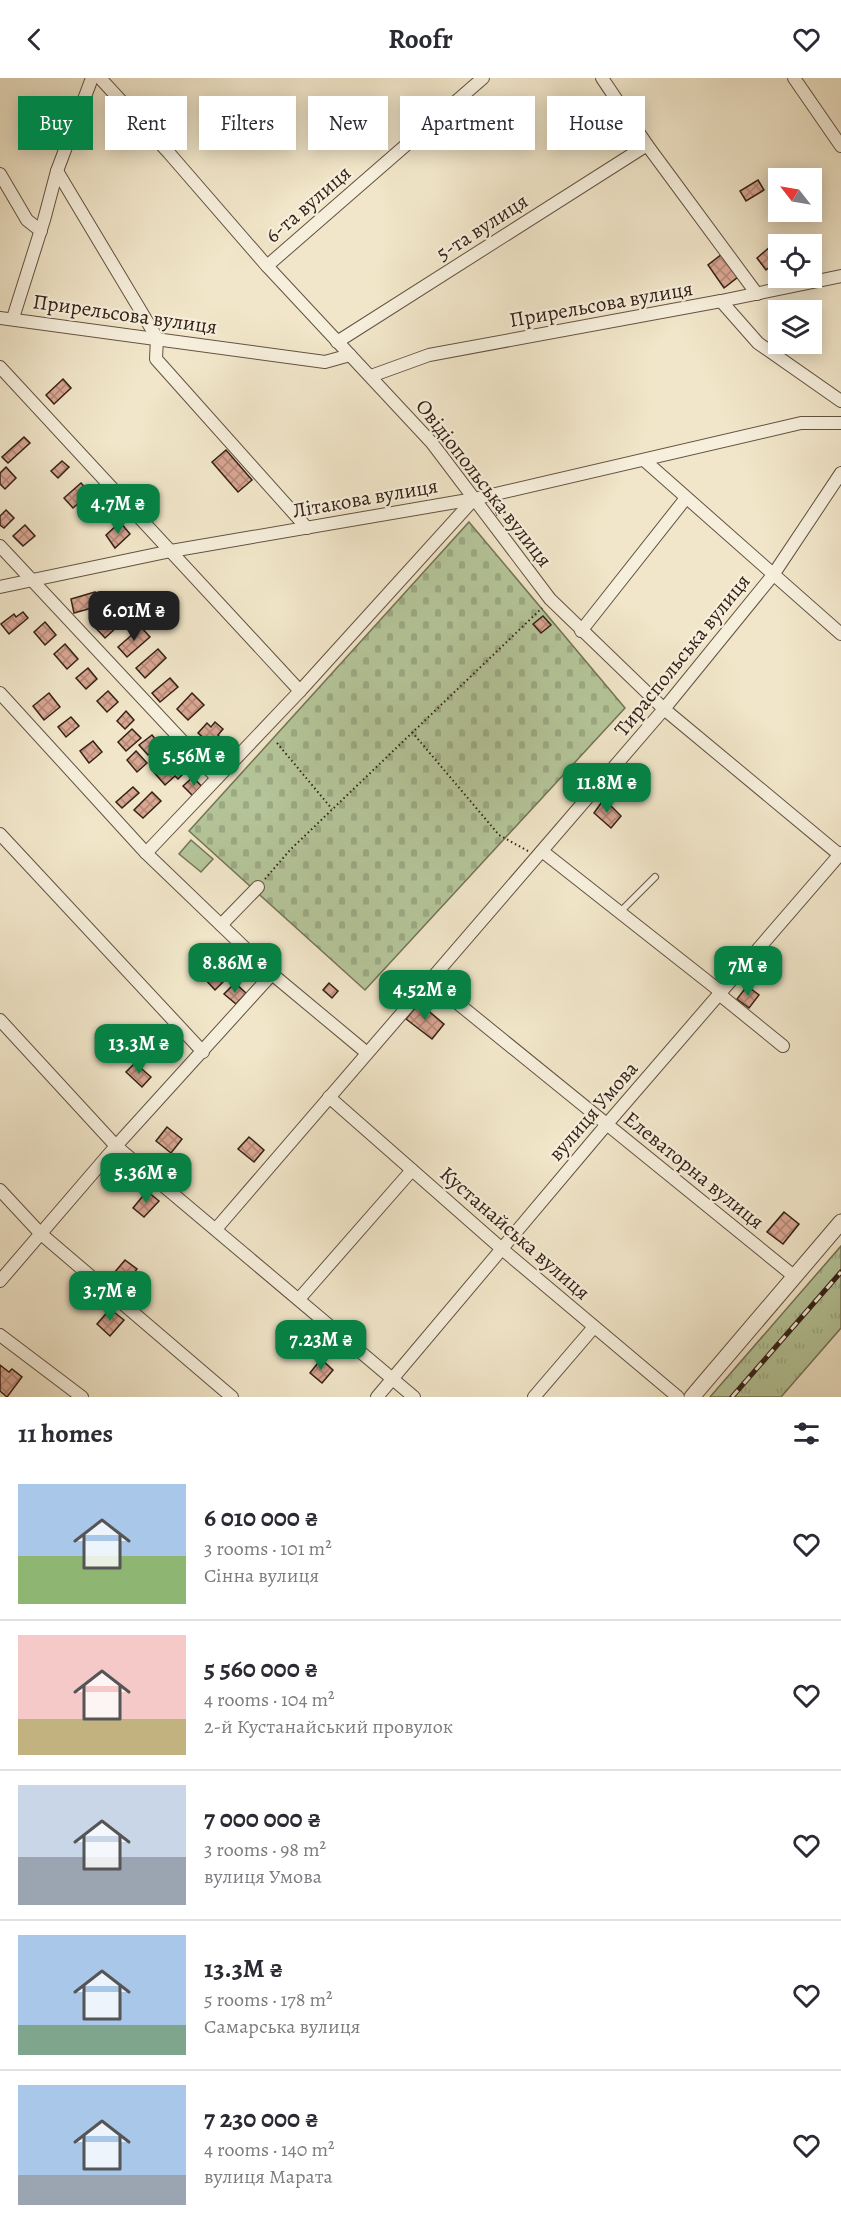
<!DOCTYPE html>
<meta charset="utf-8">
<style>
:root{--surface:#fff;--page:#f7f7f7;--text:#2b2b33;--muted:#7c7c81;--line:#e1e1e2;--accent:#0b8043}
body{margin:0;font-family:Alegreya,serif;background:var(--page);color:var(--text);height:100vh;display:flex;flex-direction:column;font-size:22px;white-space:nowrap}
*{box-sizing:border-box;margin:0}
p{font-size:20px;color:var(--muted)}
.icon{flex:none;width:33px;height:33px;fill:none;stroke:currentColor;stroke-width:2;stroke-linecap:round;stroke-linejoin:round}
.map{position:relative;height:1319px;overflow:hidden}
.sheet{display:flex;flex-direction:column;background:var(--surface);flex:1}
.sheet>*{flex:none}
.top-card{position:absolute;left:18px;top:18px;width:806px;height:54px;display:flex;gap:12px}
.needle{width:39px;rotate:301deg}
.fabs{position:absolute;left:768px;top:90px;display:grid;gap:12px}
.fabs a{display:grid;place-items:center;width:54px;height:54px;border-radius:0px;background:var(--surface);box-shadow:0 3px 15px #0003;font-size:30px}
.price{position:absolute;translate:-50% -51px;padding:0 14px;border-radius:12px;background:var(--accent);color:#fff;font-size:20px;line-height:39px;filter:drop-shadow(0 2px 3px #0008)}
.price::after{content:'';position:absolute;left:50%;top:36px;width:18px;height:14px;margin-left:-9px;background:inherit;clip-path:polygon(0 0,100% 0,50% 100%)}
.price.on{background:#222;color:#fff}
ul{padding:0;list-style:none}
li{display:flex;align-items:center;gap:18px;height:150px;padding:0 18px}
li+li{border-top:2px solid var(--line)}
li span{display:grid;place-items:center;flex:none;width:168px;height:120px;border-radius:0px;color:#555}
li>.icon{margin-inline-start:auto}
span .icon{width:72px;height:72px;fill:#fffc;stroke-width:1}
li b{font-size:26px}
h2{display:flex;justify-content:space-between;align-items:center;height:72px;padding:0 18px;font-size:26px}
.tag{padding:0 21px;border-radius:0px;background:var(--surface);box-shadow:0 3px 15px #0003;font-size:21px;line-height:54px}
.tag.on{background:var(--accent);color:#fff}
header{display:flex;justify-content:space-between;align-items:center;height:78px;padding:0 18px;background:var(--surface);font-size:27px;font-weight:700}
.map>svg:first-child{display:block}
</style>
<header><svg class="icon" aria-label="back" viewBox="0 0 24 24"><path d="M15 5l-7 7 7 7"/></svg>Roofr<svg class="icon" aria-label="heart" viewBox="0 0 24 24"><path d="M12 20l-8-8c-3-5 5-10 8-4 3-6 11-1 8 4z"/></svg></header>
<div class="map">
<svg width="841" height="1319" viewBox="0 0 841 1319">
<defs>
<pattern id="grass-tufts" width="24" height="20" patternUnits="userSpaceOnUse" patternTransform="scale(1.5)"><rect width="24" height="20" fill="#b5c69a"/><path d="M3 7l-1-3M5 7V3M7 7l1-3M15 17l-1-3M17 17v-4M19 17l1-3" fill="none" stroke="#9caa84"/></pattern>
<pattern id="cemetery-stones" width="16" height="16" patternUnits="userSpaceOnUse" patternTransform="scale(1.5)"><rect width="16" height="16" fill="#b5c69a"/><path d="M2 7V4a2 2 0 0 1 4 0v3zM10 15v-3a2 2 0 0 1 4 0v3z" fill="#9caa84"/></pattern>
<pattern id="building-cross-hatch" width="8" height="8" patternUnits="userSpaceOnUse" patternTransform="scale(1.5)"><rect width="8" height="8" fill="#d9a692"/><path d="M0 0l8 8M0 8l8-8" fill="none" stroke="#b18776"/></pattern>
</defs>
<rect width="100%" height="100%" fill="#f1e6c9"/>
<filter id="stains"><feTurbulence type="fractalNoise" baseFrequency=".00333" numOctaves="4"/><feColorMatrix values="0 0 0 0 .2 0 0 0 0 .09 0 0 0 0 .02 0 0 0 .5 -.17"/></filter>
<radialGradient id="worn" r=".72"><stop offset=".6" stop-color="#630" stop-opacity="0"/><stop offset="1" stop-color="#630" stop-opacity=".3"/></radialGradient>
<path fill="url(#grass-tufts)" stroke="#747458" stroke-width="1.5" d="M841,1168v82l-60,69h-71z"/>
<path fill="url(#cemetery-stones)" stroke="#747458" stroke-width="1.5" d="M469,444l156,186 -260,282 -176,-159z"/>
<path fill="#b5c69a" stroke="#747458" stroke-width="1.5" d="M191,762l22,19 -12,13 -22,-18z"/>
<g fill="url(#building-cross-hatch)" stroke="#342117" stroke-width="1.5">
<path d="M758,102l6,10 -18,11 -6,-10z"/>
<path d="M778,162l4,4h-4v16l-12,10 -9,-12z"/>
<path d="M722,176l16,23 -14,11 -16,-23z"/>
<path d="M63,301l8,9 -17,16 -8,-9z"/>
<path d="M24,359l6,6 -22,20 -6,-6z"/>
<path d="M226,372l26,30 -14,12 -26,-30z"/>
<path d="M62,383l7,6 -11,11 -7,-7z"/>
<path d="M6,389l10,11 -11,11 -5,-5v-11z"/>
<path d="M81,405l9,10 -17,15 -9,-10z"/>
<path d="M500,420l5,14 -8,3 -5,-13z"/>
<path d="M6,432l8,8 -10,10 -4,-3v-9z"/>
<path d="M120,444l10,12 -15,14 -9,-13z"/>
<path d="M25,447l10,11 -12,10 -10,-10z"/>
<path d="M95,514l4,14 -25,7 -3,-14z"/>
<path d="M23,534l5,6 -19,16 -8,-10 13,-10 2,3z"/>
<path d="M106,537l11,12 -12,11 -11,-12z"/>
<path d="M543,538l8,9 -10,8 -8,-9z"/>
<path d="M45,544l11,13 -11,10 -11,-13z"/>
<path d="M141,549l9,10 -23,20 -9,-10z"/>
<path d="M65,566l13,15 -11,10 -13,-15z"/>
<path d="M158,571l8,9 -21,20 -9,-10z"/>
<path d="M88,590l9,11 -11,10 -10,-11z"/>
<path d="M170,600l8,9 -18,15 -8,-9z"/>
<path d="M108,613l10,11 -11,10 -10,-11z"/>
<path d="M49,615l11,14 -16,13 -11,-14z"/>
<path d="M192,615l12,12 -16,15 -11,-11z"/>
<path d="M126,633l8,9 -9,9 -8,-8z"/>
<path d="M71,639l8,9 -13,11 -8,-10z"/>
<path d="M215,644l8,7 -5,6 5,6 -8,8 -17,-16 9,-10 4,4z"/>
<path d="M132,651l9,9 -15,13 -8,-9z"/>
<path d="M152,657l8,10 -12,10 -9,-10z"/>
<path d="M93,663l9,11 -13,11 -9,-12z"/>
<path d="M136,673l11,12 -10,9 -10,-12z"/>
<path d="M169,676l16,18 -7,7 -3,-3 -10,9 -14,-16z"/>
<path d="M193,699l11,12 -9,9 -12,-12z"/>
<path d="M133,709l6,6 -17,15 -6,-6z"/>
<path d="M152,714l9,9 -18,17 -9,-8z"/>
<path d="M604,721l17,17 -10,12 -17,-15z"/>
<path d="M215,887l12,13 -12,12 -13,-14z"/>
<path d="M235,905l11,10 -10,11 -12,-10z"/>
<path d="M329,905l9,8 -6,7 -9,-8z"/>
<path d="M747,908l12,9 -10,13 -12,-9z"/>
<path d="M419,925l25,21 -12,15 -26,-20z"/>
<path d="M135,985l16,14 -9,10 -16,-15z"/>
<path d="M167,1049l15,12 -11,14 -15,-12z"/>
<path d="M249,1059l15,13 -10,12 -16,-13z"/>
<path d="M147,1113l12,10 -15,16 -11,-9z"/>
<path d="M784,1134l15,12 -16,20 -16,-12z"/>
<path d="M125,1182l12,9 -11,14 -12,-10z"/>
<path d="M110,1231l14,11 -14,16 -13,-12z"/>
<path d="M321,1281l12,11 -11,13 -12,-10z"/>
<path d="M0,1287l9,7 3,-3 10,8 -15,20 -7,-6z"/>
</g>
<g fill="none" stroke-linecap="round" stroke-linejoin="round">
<g stroke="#635244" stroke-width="8">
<path id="service" d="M620,834l35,-35"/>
</g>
<g stroke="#635244" stroke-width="14">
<g id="minor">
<path d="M100,0l69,75 98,113 165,177 118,156 114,110 177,147"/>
<path d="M602,0l45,67 110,149"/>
<path d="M794,0l47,68"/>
<path d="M57,93l100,167 -1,21 151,169"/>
<path d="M0,96l27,46 14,11"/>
<path d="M267,188l216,-188"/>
<path d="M721,223l37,42 83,58"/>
<path d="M0,240l325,44 25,-7"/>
<path d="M13,240l31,-98 13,-49 35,-93"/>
<path d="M337,264l310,-197"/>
<path d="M0,289l300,324"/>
<path d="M371,298l58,-21 292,-54 120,-25"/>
<path d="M644,382l197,174"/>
<path d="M0,468l217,232"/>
<path d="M0,509l171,-36 303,-52 327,-76h40"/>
<path d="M581,553l105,-133"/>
<path d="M0,615l146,160 126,121 95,79"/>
<path d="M0,756l203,218"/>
<path d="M542,773l179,141"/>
<path d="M146,775l154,-162 174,-192"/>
<path d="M221,847l37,-38"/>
<path d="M429,902l366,297"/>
<path d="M719,916l64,52"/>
<path d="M0,942l116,126 298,251"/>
<path d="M329,1019l173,152 176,148"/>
<path d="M0,1112l40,43 192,164"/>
<path d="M216,1151l448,-520 109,-134 68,-102"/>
<path d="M0,1203l116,-135 156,-172"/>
<path d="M299,1221l113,-129"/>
<path d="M0,1257l82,62"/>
<path d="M377,1319l230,-273 234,-271"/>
<path d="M534,1319l60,-70"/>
</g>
</g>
<g stroke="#635244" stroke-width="17">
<path id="tertiary" d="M692,1319l149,-175"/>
</g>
<g stroke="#342117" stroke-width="2" stroke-dasharray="1.5 3" stroke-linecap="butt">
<path d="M412,654l87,103 29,16"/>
<path d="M277,665l55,66"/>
<path d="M265,801l25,-29 252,-242"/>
</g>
<use href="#service" stroke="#f6efdc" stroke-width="6"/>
<use href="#minor" stroke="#f6efdc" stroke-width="12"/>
<use href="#tertiary" stroke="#f6efdc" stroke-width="15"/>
<g stroke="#342117" stroke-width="5">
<path id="rail" d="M732,1319l109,-125"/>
</g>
<use href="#rail" stroke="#f6efdc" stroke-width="3" stroke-dasharray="9" stroke-linecap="butt"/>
</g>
<g text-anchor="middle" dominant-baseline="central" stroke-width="4.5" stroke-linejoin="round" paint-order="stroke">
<g font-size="21" fill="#342117" stroke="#f6efdc">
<text transform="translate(308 126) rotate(-41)">6-та вулиця</text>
<text transform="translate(482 149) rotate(-33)">5-та вулиця</text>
<text transform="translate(601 226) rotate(-10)">Прирельсова вулиця</text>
<text transform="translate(125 236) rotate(8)">Прирельсова вулиця</text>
<text transform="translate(484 405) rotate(52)">Овідіопольська вулиця</text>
<text transform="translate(365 420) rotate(-10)">Літакова вулиця</text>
<text transform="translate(682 577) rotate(-51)">Тираспольська вулиця</text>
<text transform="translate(593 1033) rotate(-49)">вулиця Умова</text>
<text transform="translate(694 1092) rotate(39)">Елеваторна вулиця</text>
<text transform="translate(515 1155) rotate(41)">Кустанайська вулиця</text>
</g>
</g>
<rect width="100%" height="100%" filter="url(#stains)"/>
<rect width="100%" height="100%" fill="url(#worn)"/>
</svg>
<div class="fabs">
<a><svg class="needle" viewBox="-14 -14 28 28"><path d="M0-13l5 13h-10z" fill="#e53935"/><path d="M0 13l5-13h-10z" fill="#7c7c81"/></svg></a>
<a><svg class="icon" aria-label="locate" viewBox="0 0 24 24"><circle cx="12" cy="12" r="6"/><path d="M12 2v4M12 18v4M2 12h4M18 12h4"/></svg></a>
<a><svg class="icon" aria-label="layers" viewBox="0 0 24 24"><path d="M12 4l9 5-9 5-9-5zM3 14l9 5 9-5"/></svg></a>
</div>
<b class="price" style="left:118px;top:457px">4.7M ₴</b>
<b class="price on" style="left:134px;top:564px">6.01M ₴</b>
<b class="price" style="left:194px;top:709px">5.56M ₴</b>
<b class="price" style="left:607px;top:736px">11.8M ₴</b>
<b class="price" style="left:235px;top:916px">8.86M ₴</b>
<b class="price" style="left:748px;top:919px">7M ₴</b>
<b class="price" style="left:425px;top:943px">4.52M ₴</b>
<b class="price" style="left:139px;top:997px">13.3M ₴</b>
<b class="price" style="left:146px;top:1126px">5.36M ₴</b>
<b class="price" style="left:110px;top:1244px">3.7M ₴</b>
<b class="price" style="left:321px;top:1293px">7.23M ₴</b>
<div class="top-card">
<a class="tag on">Buy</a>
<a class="tag">Rent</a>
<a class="tag">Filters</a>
<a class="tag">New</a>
<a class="tag">Apartment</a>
<a class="tag">House</a>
</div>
</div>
<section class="sheet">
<h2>11 homes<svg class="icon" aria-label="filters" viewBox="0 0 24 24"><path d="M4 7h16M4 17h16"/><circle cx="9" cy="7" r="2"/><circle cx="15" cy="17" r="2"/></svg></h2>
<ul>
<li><span style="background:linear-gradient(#a9c7e8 60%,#8fb573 0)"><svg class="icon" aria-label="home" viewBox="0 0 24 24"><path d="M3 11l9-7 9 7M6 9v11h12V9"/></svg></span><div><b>6 010 000 ₴</b><p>3 rooms · 101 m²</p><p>Сінна вулиця</p></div><svg class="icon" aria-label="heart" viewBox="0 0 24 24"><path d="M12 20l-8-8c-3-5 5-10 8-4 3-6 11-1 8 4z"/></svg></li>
<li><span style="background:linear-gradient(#f6c9c9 70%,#c2b280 0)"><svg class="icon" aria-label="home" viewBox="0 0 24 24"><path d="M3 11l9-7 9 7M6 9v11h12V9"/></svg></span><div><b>5 560 000 ₴</b><p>4 rooms · 104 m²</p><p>2-й Кустанайський провулок</p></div><svg class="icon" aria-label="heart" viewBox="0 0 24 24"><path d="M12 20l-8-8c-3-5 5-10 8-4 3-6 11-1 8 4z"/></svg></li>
<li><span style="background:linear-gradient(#c9d6e8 60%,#9aa5b1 0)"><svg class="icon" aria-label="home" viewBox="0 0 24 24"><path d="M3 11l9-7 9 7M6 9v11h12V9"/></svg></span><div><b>7 000 000 ₴</b><p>3 rooms · 98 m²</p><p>вулиця Умова</p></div><svg class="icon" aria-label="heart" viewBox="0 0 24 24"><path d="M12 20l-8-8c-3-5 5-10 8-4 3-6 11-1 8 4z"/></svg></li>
<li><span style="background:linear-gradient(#a9c7e8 75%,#7fa58c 0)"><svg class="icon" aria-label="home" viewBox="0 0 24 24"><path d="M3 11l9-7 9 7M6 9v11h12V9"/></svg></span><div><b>13.3M ₴</b><p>5 rooms · 178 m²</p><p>Самарська вулиця</p></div><svg class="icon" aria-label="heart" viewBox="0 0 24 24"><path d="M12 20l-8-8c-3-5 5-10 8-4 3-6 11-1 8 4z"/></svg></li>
<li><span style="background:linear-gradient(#a9c7e8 75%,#9aa5b1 0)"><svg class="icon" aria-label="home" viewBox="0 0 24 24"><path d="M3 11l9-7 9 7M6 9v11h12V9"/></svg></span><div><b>7 230 000 ₴</b><p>4 rooms · 140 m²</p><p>вулиця Марата</p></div><svg class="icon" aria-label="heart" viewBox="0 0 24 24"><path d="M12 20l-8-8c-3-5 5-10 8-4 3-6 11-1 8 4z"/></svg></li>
</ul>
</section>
